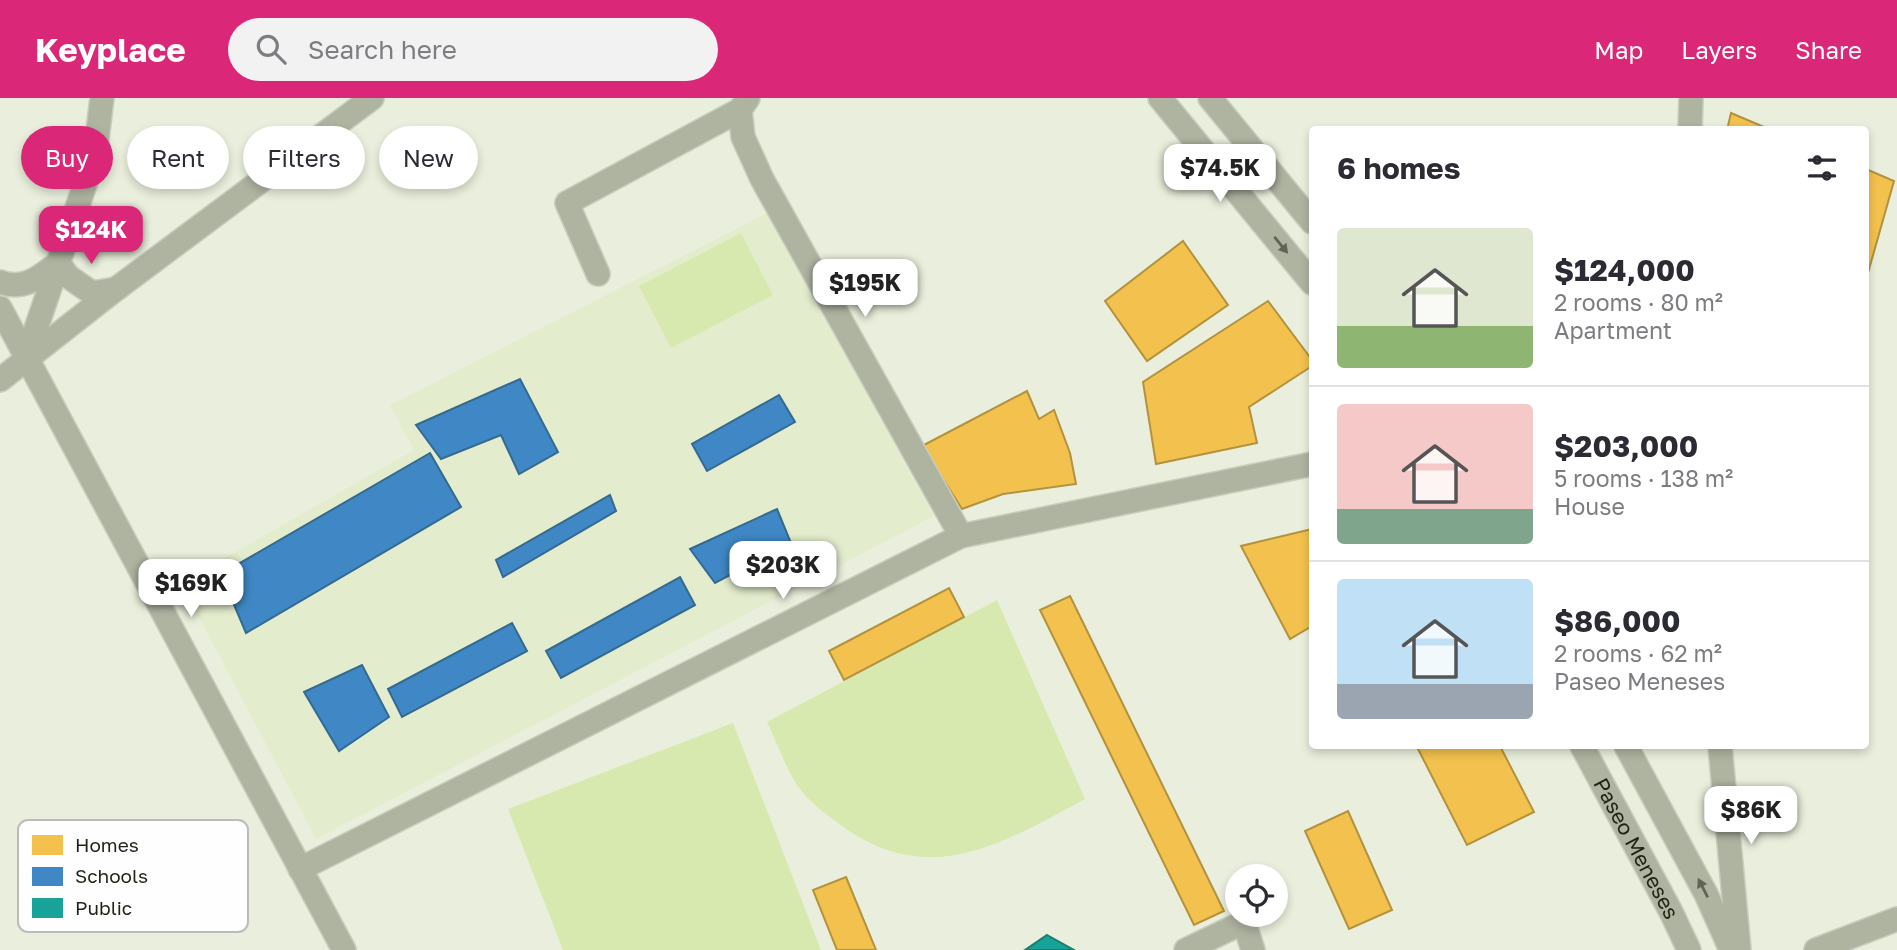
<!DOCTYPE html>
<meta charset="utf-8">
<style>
:root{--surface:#fff;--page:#f2f2f3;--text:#2b2b33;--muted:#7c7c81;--line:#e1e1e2;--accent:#db2777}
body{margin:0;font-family:"Golos Text",sans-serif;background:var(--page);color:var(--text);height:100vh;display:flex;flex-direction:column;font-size:26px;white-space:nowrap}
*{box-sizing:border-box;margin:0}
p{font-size:23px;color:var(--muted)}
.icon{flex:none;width:38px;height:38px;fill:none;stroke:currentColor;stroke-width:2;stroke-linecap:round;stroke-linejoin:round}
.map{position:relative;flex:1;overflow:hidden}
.side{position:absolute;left:1309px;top:28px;width:560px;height:623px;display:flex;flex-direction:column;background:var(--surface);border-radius:7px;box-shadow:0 4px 10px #0003}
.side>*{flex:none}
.guide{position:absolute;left:21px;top:28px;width:665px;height:63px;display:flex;gap:14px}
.fabs{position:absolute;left:1225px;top:766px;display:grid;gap:14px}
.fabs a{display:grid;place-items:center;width:63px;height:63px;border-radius:50%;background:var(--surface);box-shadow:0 4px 10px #0003;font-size:35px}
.price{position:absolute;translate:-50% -60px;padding:0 16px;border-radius:14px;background:#fff;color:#222;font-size:23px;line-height:46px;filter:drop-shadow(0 2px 4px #0008)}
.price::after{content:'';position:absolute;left:50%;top:42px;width:21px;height:16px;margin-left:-10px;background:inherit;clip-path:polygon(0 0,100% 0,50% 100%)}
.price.selected{background:var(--accent);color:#fff}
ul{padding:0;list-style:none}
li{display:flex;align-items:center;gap:21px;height:175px;padding:0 28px}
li+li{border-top:2px solid var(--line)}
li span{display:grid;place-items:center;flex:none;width:196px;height:140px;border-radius:7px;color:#555}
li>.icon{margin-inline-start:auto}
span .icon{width:84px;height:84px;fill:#fffc;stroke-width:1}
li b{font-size:30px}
h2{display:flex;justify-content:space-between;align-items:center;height:84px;padding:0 28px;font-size:30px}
.chip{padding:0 24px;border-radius:32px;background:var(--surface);box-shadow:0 4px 10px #0003;font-size:24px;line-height:63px}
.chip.selected{background:var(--accent);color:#fff}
header{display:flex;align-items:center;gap:42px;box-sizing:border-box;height:98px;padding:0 35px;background:var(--accent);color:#fff}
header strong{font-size:33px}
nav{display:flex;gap:38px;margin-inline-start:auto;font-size:24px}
.search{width:490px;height:63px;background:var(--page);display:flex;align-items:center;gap:18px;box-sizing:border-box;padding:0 24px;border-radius:38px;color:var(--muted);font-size:26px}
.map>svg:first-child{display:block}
</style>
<header>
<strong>Keyplace</strong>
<div class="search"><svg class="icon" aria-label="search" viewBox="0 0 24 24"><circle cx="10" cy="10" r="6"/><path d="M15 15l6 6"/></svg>Search here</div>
<nav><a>Map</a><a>Layers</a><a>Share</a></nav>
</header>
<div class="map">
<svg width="1897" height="852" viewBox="0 0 1897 852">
<rect width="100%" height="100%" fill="#e9efdc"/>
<path fill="#e3edcd" d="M767,115l167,303 -618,323 -135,-256 233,-133 -24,-45z"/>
<g fill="#d8e9b0">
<path d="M741,135l32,62 -102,53 -32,-62z"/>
<path d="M997,502l88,199c-80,43 -153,90 -240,29 -15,-11 -33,-23 -45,-39 -13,-17 -23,-47 -33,-67z"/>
<path d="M733,625l88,227h-258l-55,-141z"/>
</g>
<g fill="#f2c14e" stroke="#b3923d" stroke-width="2">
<path d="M1731,15l40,17h-44z"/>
<path d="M1866,71l28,12 -28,99z"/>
<path d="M1183,143l45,64 -81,56 -42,-60z"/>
<path d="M1268,203l44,59v6l-63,41 8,36 -101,21 -13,-82z"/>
<path d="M1027,293l12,28 15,-9 16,43 6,31 -73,10 -41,15 -40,-63z"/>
<path d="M1312,431v97l-22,13 -49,-93z"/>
<path d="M949,490l15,29 -120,63 -15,-29z"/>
<path d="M1070,498l154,315 -30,14 -154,-315z"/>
<path d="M1420,648h80l34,66 -67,33 -50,-98z"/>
<path d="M1348,713l44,99 -43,19 -44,-98z"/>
<path d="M846,779l30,73h-39l-24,-60z"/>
</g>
<g fill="#3f88c5" stroke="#356a90" stroke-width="2">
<path d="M520,281l38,73 -39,22 -18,-39 -60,24 -25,-34z"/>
<path d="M779,297l16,27 -88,49 -15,-27z"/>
<path d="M430,355l31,54 -215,126 -25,-59z"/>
<path d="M610,397l6,16 -113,66 -7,-17z"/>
<path d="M777,411l14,34 -76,40 -25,-34z"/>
<path d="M680,479l15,28 -134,73 -15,-27z"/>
<path d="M512,525l15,28 -125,66 -14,-28z"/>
<path d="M362,567l27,52 -50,34 -35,-59z"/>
</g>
<path fill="#17a398" stroke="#197d71" stroke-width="2" d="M1047,837l27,15h-49z"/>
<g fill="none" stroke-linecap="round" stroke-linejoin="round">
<g stroke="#c8cdbe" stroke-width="26">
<g id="minor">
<path d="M748,0l-8,12 3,27 19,42 199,357"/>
<path d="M1160,0l152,185"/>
<path d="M1210,0l102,124"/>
<path d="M1690,32l1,-32"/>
<path d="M598,176l-31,-71 173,-93"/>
<path d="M0,184c24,9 40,-5 58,-19l11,14 23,16 24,-4"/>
<path d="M0,210l344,642"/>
<path d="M26,260l69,-203 7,-57"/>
<path d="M0,282l116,-91 256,-191"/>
<path id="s1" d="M1582,648l89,166 18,38"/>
<path d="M1626,648l80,148 25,56"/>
<path d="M1720,648l19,204"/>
<path d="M300,771l661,-333 351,-72"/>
<path d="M1186,852l58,-28 9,28"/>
<path d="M1816,852l81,-31"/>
</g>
</g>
<use href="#minor" stroke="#afb4a1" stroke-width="23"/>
</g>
<defs><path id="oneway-solid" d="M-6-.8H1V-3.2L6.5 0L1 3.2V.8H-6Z" transform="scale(1.75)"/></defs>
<g fill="#606455">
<use href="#oneway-solid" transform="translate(1281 147) rotate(51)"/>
<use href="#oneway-solid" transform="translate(1703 790) rotate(-117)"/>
</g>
<g text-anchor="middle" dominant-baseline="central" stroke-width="7" stroke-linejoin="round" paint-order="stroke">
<g font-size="21" fill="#1f2316" stroke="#fefefe">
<text stroke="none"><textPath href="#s1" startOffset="116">Paseo Meneses</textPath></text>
</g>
</g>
<rect x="18" y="722" width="230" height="112" rx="10" fill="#fefefe" stroke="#bbbcb8" stroke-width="2"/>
<rect x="32" y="737" width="31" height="20" fill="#f2c14e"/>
<rect x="32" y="769" width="31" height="19" fill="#3f88c5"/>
<rect x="32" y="800" width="31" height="20" fill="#17a398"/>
<g font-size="19" fill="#1f2316">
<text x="75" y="754">Homes</text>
<text x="75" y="785">Schools</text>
<text x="75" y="817">Public</text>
</g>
</svg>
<div class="fabs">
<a><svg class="icon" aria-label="locate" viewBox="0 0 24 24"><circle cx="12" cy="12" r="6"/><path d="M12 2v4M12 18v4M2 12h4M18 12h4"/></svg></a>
</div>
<b class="price" style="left:1220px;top:106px">$74.5K</b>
<b class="price selected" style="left:91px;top:168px">$124K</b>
<b class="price" style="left:865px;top:221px">$195K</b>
<b class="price" style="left:783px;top:503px">$203K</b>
<b class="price" style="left:191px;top:521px">$169K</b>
<b class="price" style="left:1751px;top:748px">$86K</b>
<div class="guide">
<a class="chip selected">Buy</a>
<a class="chip">Rent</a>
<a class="chip">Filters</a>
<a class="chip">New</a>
</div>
<section class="side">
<h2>6 homes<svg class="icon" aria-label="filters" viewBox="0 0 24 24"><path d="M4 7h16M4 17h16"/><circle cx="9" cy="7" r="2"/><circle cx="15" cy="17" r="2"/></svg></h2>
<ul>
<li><span style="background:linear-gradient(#dfe7d0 70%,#8fb573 0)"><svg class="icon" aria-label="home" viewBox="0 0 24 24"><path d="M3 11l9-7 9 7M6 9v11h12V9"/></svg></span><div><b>$124,000</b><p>2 rooms · 80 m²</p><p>Apartment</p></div></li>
<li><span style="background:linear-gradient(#f6c9c9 75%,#7fa58c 0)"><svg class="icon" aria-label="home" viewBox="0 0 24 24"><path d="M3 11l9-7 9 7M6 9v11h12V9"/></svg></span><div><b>$203,000</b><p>5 rooms · 138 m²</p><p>House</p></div></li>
<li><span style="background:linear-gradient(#bfe0f5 75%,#9aa5b1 0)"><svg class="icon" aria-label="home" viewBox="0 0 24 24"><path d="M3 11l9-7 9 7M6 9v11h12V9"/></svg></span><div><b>$86,000</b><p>2 rooms · 62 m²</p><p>Paseo Meneses</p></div></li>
</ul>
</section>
</div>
